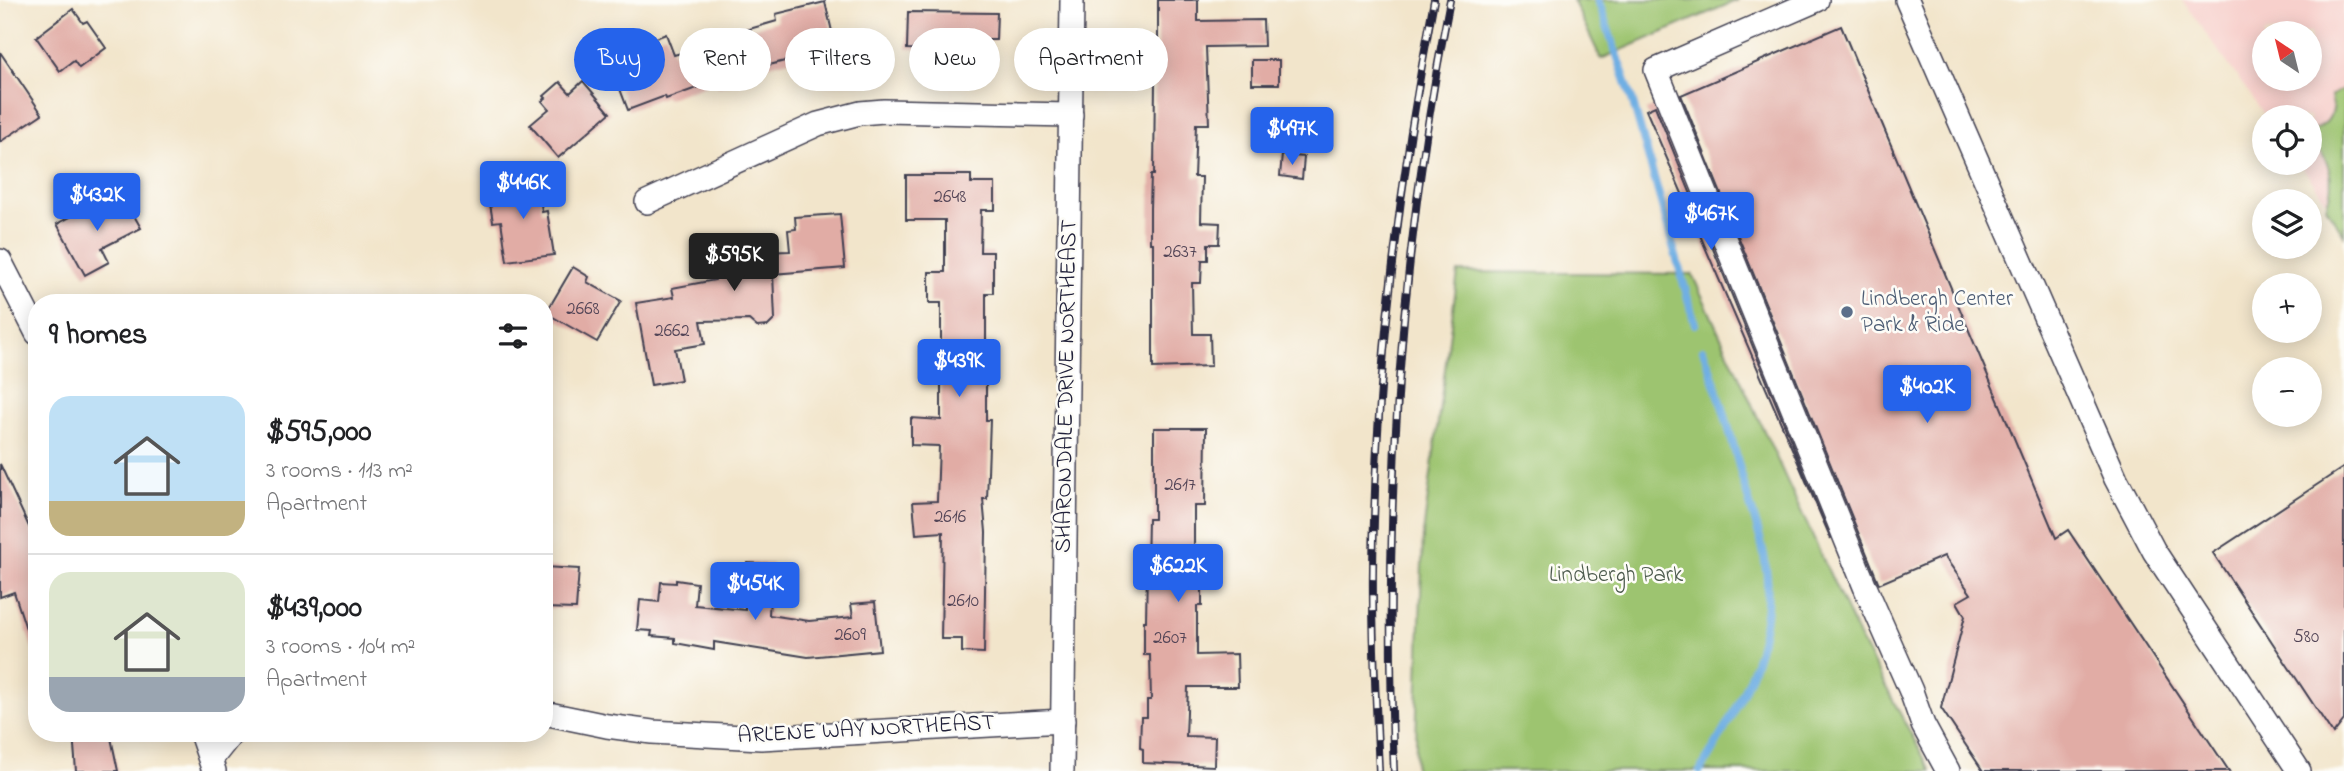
<!DOCTYPE html>
<meta charset="utf-8">
<style>
:root{--surface:#fff;--page:#f2f2f2;--text:#202124;--muted:#757577;--line:#e0e0e0;--accent:#2563eb}
body{margin:0;font-family:"Indie Flower",sans-serif;background:var(--page);color:var(--text);height:100vh;display:flex;flex-direction:column;font-size:26px;white-space:nowrap}
*{box-sizing:border-box;margin:0}
p{font-size:23px;color:var(--muted)}
.icon{flex:none;width:38px;height:38px;fill:none;stroke:currentColor;stroke-width:2;stroke-linecap:round;stroke-linejoin:round}
.map{position:relative;flex:1;overflow:hidden}
.drawer{position:absolute;left:28px;top:294px;width:525px;height:448px;display:flex;flex-direction:column;background:var(--surface);border-radius:28px;box-shadow:0 4px 18px #0003}
.drawer>*{flex:none}
.hud{position:absolute;left:574px;top:28px;width:665px;height:63px;display:flex;gap:14px}
.needle{width:46px;rotate:325deg}
.tools{position:absolute;left:2252px;top:21px;display:grid;gap:14px}
.tools a{display:grid;place-items:center;width:70px;height:70px;border-radius:50%;background:var(--surface);box-shadow:0 4px 18px #0003;font-size:35px}
.price{position:absolute;translate:-50% -60px;padding:0 16px;border-radius:7px;background:var(--accent);color:#fff;font-size:23px;line-height:46px;filter:drop-shadow(0 2px 4px #0008)}
.price::after{content:'';position:absolute;left:50%;top:42px;width:21px;height:16px;margin-left:-10px;background:inherit;clip-path:polygon(0 0,100% 0,50% 100%)}
.price.on{background:#222;color:#fff}
ul{padding:0;list-style:none}
li{display:flex;align-items:center;gap:21px;height:175px;padding:0 21px}
li+li{border-top:2px solid var(--line)}
li span{display:grid;place-items:center;flex:none;width:196px;height:140px;border-radius:21px;color:#555}
li>.icon{margin-inline-start:auto}
span .icon{width:84px;height:84px;fill:#fffc;stroke-width:1}
li b{font-size:30px}
h2{display:flex;justify-content:space-between;align-items:center;height:84px;padding:0 21px;font-size:30px}
.tag{padding:0 24px;border-radius:32px;background:var(--surface);box-shadow:0 4px 18px #0003;font-size:24px;line-height:63px}
.tag.on{background:var(--accent);color:#fff}
.map>svg:first-child{display:block}
</style>
<div class="map">
<svg width="2344" height="771" viewBox="0 0 2344 771">
<rect width="100%" height="100%" fill="#fdfcf7"/>
<filter id="ink" filterUnits="userSpaceOnUse"><feTurbulence type="fractalNoise" baseFrequency=".0143" numOctaves="2"/><feDisplacementMap in="SourceGraphic" scale="14" xChannelSelector="R" yChannelSelector="G"/><feConvolveMatrix kernelMatrix="1 2 1 2 8 2 1 2 1" color-interpolation-filters="sRGB"/></filter>
<filter id="wash" filterUnits="userSpaceOnUse"><feTurbulence type="fractalNoise" baseFrequency=".00686" numOctaves="4" result="noise"/><feDisplacementMap in="SourceGraphic" scale="28" xChannelSelector="R" yChannelSelector="G"/><feGaussianBlur stdDeviation="1.57" result="paint"/><feColorMatrix in="noise" values="0 0 0 0 0 0 0 0 0 0 0 0 0 0 0 0 0 1.4 0 .05"/><feComposite in="paint" operator="in"/></filter>
<g filter="url(#wash)">
<rect width="100%" height="100%" fill="#f2e5cb"/>
<path fill="#f7d0cc" fill-rule="evenodd" d="M2182,0h162v226l-45,-63h11v-46h-44zM2264,33h46v46h-46z"/>
<g fill="#9dc470" stroke="#607356" stroke-width="2">
<path d="M1573,0h165l-137,59z"/>
<path d="M2344,88v147l-18,-28c11,-30 3,-46 -16,-70v-4c17,-8 26,-18 21,-37z"/>
<path d="M1458,272l234,2 165,359 74,138h-516l8,-237z"/>
</g>
<g fill="none" stroke-linecap="round" stroke-linejoin="round">
<g stroke="#6fafe3" stroke-width="8">
<path d="M1598,0l34,99 63,225"/>
<path d="M1700,771c39,-63 78,-133 65,-210 -4,-26 -13,-48 -20,-73 -13,-47 -24,-93 -42,-138"/>
</g>
</g>
<g id="blocks">
<g fill="#e1aca5">
<path d="M1158,0h40v21l65,-1 1,26 -58,1 3,77h-13l-2,53h8l-1,45 19,1 -1,21h-11v16h-6l-1,23h-9l1,51h17l1,32 -58,2v-125h-3v-35l1,-33h3l1,-95h3z"/>
<path d="M825,2l10,42 -13,3 1,4 -65,17 2,7 -42,12 -2,-6 -50,18 -1,-3 -37,14 -19,-50 23,-8 -2,-4 36,-14 8,21 45,-13 -1,-4 59,-17 -1,-7z"/>
<path d="M73,9l10,14 4,-2 19,27 -27,20 -5,-7 -14,10 -24,-34z"/>
<path d="M908,12l89,1 -1,27h-24v11l-65,-2z"/>
<path d="M1841,26l215,512 12,-8 161,241h-246l-42,-63 24,-92 -8,-14 14,-8 -27,-38 -65,28 -198,-489z"/>
<path d="M0,52l42,62 -42,28z"/>
<rect x="1252" y="60" width="27" height="24"/>
<path d="M583,81l27,32 -52,45 -28,-33 19,-16 -7,-8 4,-3 -2,-2 16,-14 10,11z"/>
<path d="M1655,106l176,433 -185,-429z"/>
<path d="M1282,155l22,2 -2,22 -22,-3z"/>
<path d="M906,175h65v8h24v27h-14l-1,42h13v41h-7v127h4l-3,79h-4l3,33 -2,121 -22,-1v-13h-21l2,-107 -27,2 -3,-32 24,-1 2,-55 -28,-1v-27l30,2v-117h-12v-31h16v-52h-39z"/>
<path d="M538,179l4,33 5,-1 7,44 -47,6 -6,-40 -8,1 -4,-24 14,-2 -2,-11z"/>
<path d="M124,198l17,30 -39,20 7,14 -24,13 -28,-51 35,-19 4,8z"/>
<path d="M840,214l5,54 -72,6 2,45 -7,7 -11,1 -8,-7 -48,1 4,23 -30,5 6,31 -30,5 -15,-82 38,-6 -2,-9 43,-8 -1,-13 15,-1 -1,-13 62,-2 -2,-21 8,-1 -1,-12z"/>
<path d="M573,267l16,10 -2,5 34,19 -24,41 -51,-29z"/>
<path d="M1154,428h52l-1,78h-11v40l5,1v14h14l-1,23h-10v22h-5v49l40,-1 1,33h-50l-2,49 29,1 -1,29 -71,-3v-14l-3,-1 1,-31h6v-17h4l-1,-45h-6v-34h2l2,-102h6z"/>
<path d="M0,464l37,80v105l-4,1 -19,-58 -14,5z"/>
<path d="M2344,467v253l-11,14 -120,-181z"/>
<path d="M747,563l25,1 -3,51 40,6 44,-4 -2,-13 24,-2 5,48 -72,7 -94,-15v8l-39,-7v-5l-24,-2 1,-5 -15,-1 3,-30 19,2 2,-20 15,1v-3l21,3 -2,22 50,5z"/>
<path d="M544,567l35,2 -3,40 -32,-1z"/>
<path d="M73,733h37l8,38h-42z"/>
</g>
</g>
</g>
<g filter="url(#ink)">
<use href="#blocks" fill-opacity="0" stroke="#413f51" stroke-width="2"/>
<g fill="none" stroke-linecap="round" stroke-linejoin="round">
<g stroke="#413f51" stroke-width="26">
<g id="street">
<path d="M1817,0l-161,70 210,519 45,102 12,34 25,46"/>
<path d="M1907,0l209,479 38,72 145,220"/>
<path d="M647,202l171,-78 42,-11 24,-2 187,4"/>
<path d="M0,261l37,72"/>
<path d="M544,713l63,13 45,6 109,6 302,-17"/>
<path d="M201,733l13,38"/>
<path d="M212,758l20,-25"/>
<path d="M1062,771l10,-771"/>
</g>
</g>
<use href="#street" stroke="#fff" stroke-width="23"/>
<g stroke="#22223b" stroke-width="8">
<g id="rail">
<path d="M1379,771c-3,-67 -7,-134 -6,-202 2,-190 25,-382 61,-569"/>
<path d="M1394,771c-11,-258 5,-517 56,-771"/>
</g>
</g>
<use href="#rail" stroke="#fdfcf7" stroke-width="5" stroke-dasharray="16" stroke-linecap="butt"/>
</g>
</g>
<circle fill="#5c6f8a" stroke="#fdfcf7" stroke-width="2.5" cx="1847" cy="312" r="7"/>
<g text-anchor="middle" dominant-baseline="central" stroke-width="5" stroke-linejoin="round" paint-order="stroke">
<g font-size="19" fill="#524456">
<text x="950" y="197">2648</text>
<text x="1180" y="252">2637</text>
<text x="583" y="309">2668</text>
<text x="672" y="331">2662</text>
<text x="1180" y="485">2617</text>
<text x="950" y="517">2616</text>
<text x="963" y="601">2610</text>
<text x="850" y="635">2609</text>
<text x="2306" y="637">580</text>
<text x="1170" y="638">2607</text>
</g>
<g font-size="23" fill="#4e5e75" stroke="#fdfcf7" text-anchor="start">
<text x="1861" y="299">Lindbergh Center<tspan x="1861" dy="26">Park &amp; Ride</tspan></text>
</g>
<g font-size="23" fill="#22223b" stroke="#fdfcf7">
<text transform="translate(1067 386) rotate(-89)">SHARONDALE DRIVE NORTHEAST</text>
<text transform="translate(866 730) rotate(-3)">ARLENE WAY NORTHEAST</text>
</g>
<g font-size="23" fill="#4d5b4e" stroke="#fdfcf7">
<text x="1616" y="575">Lindbergh Park</text>
</g>
</g>
</svg>
<div class="tools">
<a><svg class="needle" viewBox="-14 -14 28 28"><path d="M0-13l5 13h-10z" fill="#e53935"/><path d="M0 13l5-13h-10z" fill="#757577"/></svg></a>
<a><svg class="icon" aria-label="locate" viewBox="0 0 24 24"><circle cx="12" cy="12" r="6"/><path d="M12 2v4M12 18v4M2 12h4M18 12h4"/></svg></a>
<a><svg class="icon" aria-label="layers" viewBox="0 0 24 24"><path d="M12 4l9 5-9 5-9-5zM3 14l9 5 9-5"/></svg></a>
<a>+</a>
<a>−</a>
</div>
<b class="price" style="left:1292px;top:167px">$497K</b>
<b class="price" style="left:523px;top:221px">$446K</b>
<b class="price" style="left:97px;top:233px">$432K</b>
<b class="price" style="left:1711px;top:252px">$467K</b>
<b class="price on" style="left:734px;top:293px">$595K</b>
<b class="price" style="left:959px;top:399px">$439K</b>
<b class="price" style="left:1927px;top:425px">$402K</b>
<b class="price" style="left:1178px;top:604px">$622K</b>
<b class="price" style="left:755px;top:622px">$454K</b>
<div class="hud">
<a class="tag on">Buy</a>
<a class="tag">Rent</a>
<a class="tag">Filters</a>
<a class="tag">New</a>
<a class="tag">Apartment</a>
</div>
<section class="drawer">
<h2>9 homes<svg class="icon" aria-label="filters" viewBox="0 0 24 24"><path d="M4 7h16M4 17h16"/><circle cx="9" cy="7" r="2"/><circle cx="15" cy="17" r="2"/></svg></h2>
<ul>
<li><span style="background:linear-gradient(#bfe0f5 75%,#c2b280 0)"><svg class="icon" aria-label="home" viewBox="0 0 24 24"><path d="M3 11l9-7 9 7M6 9v11h12V9"/></svg></span><div><b>$595,000</b><p>3 rooms · 113 m²</p><p>Apartment</p></div></li>
<li><span style="background:linear-gradient(#dfe7d0 75%,#9aa5b1 0)"><svg class="icon" aria-label="home" viewBox="0 0 24 24"><path d="M3 11l9-7 9 7M6 9v11h12V9"/></svg></span><div><b>$439,000</b><p>3 rooms · 104 m²</p><p>Apartment</p></div></li>
</ul>
</section>
</div>
